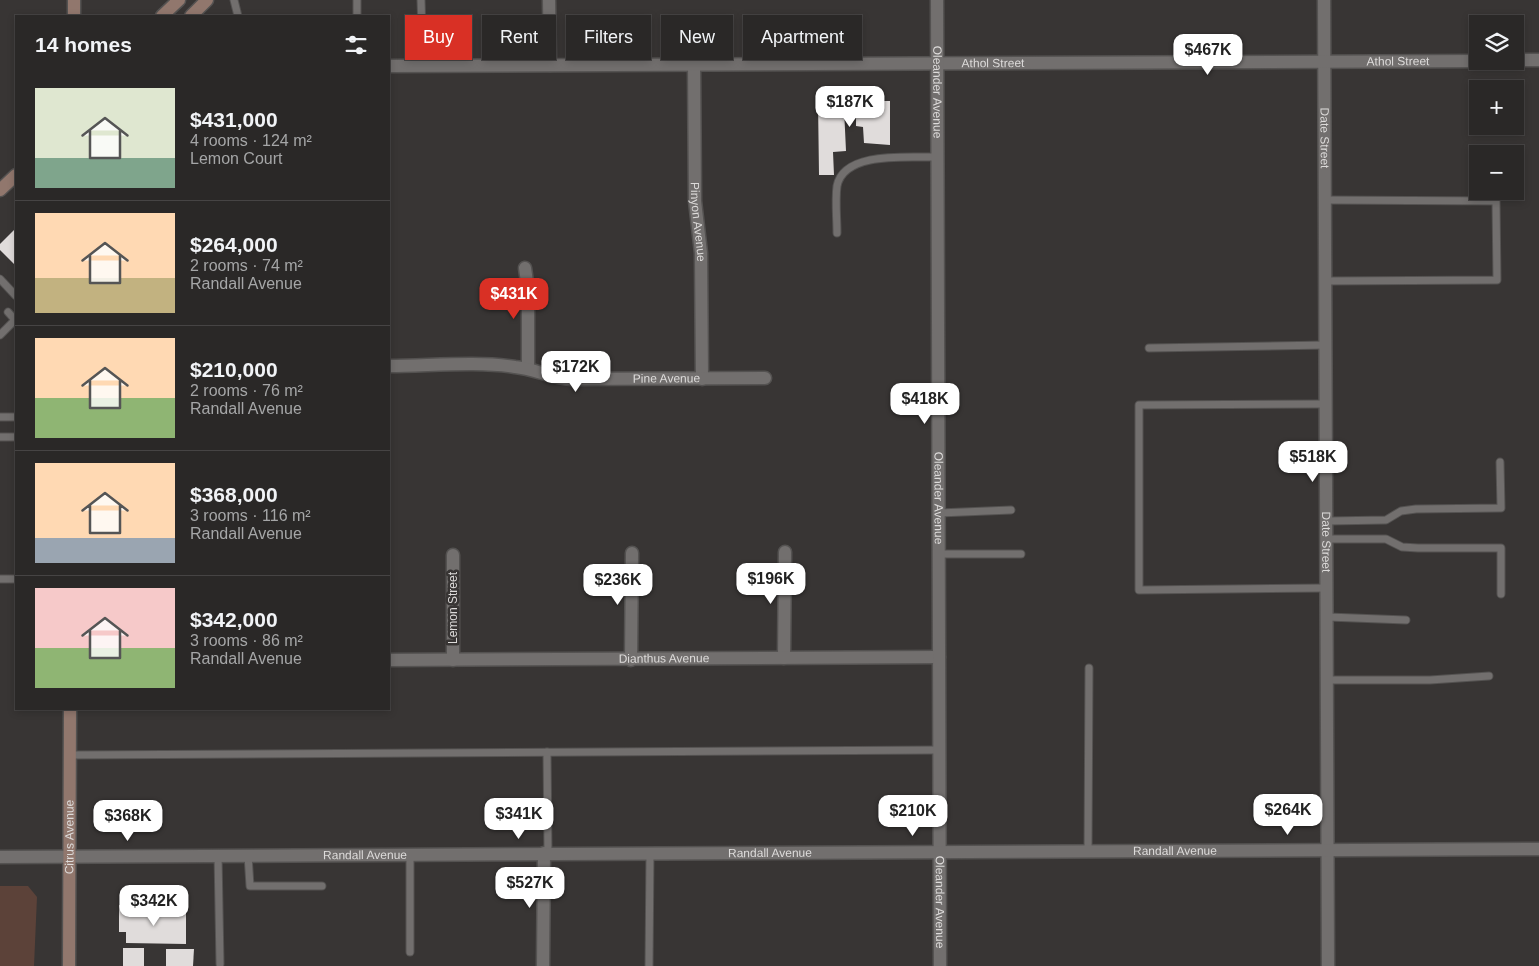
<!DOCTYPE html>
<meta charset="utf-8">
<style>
:root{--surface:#2a2827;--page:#32302f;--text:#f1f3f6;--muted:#a5a6a7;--line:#464444;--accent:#d93025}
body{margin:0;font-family:Arial,sans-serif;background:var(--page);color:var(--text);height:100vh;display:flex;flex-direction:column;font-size:19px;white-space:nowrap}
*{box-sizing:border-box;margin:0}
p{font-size:16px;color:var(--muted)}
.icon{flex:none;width:28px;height:28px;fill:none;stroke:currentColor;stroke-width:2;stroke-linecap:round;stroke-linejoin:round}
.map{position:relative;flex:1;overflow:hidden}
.panel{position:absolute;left:15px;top:15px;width:375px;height:695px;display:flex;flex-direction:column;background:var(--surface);border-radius:0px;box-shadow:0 2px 8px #0003,0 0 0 1px var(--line)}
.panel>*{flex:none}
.hud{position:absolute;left:405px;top:15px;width:475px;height:45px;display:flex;gap:10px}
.tools{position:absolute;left:1469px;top:15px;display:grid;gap:10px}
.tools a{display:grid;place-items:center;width:55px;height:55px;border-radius:0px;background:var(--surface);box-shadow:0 2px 8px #0003,0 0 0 1px var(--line);font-size:25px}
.price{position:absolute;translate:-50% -42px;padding:0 11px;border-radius:10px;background:#fff;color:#222;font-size:16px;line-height:32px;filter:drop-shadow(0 1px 2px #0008)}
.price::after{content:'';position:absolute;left:50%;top:30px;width:15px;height:11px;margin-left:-8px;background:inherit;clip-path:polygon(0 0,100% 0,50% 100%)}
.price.on{background:var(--accent);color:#fff}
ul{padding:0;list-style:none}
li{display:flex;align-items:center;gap:15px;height:125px;padding:0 20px}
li+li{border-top:1px solid var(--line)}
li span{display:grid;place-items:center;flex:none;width:140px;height:100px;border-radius:0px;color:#555}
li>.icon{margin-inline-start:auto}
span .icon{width:60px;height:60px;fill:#fffc;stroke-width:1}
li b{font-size:21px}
h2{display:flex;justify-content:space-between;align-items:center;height:60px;padding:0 20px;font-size:21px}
.chip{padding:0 18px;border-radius:0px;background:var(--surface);box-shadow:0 2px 8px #0003,0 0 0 1px var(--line);font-size:18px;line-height:45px}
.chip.on{background:var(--accent);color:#fff}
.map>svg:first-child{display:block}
</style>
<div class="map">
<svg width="1539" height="966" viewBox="0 0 1539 966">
<rect width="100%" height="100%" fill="#383534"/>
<path fill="#5c4239" d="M0,886h28l9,11 -3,69h-34z"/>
<g fill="#e0dcdb">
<path d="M818,101h72v44l-26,-2 -1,-16 -7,-1v-19l-12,1 2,43 -13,1 1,23h-15z"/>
<path d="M16,228v36l-1,1 -15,-15v-6z"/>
<path d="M119,905h7v8h47v-5h13v36l-60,-1v-11h-7z"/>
<rect x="123" y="948" width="21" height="18"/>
<path d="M166,949h28l-1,17h-27z"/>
</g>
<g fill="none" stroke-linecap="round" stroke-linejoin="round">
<g stroke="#545251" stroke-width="9">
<g id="service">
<path d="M234,0l4,16"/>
<path d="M357,0v16"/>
<path d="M421,0l2,65"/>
<path d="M1325,200l171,1 1,79 -172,1"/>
<path d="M837,233c0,-15 -2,-32 0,-47 7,-36 74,-28 101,-29"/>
<path d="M0,279l16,17"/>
<path d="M8,312l8,9"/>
<path d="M0,335l16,-16"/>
<path d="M1149,348l177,-3"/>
<path d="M1326,404l-187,1v185l188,-2"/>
<path d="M0,417h16"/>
<path d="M0,437h16"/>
<path d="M939,513l72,-3"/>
<path d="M1328,521l58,-1 15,-9 15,-2 85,-1 -1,-46"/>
<path d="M1328,539h58l16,8 16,1h83v46"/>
<path d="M939,554h82"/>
<path d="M0,579h16"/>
<path d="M1328,617l78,3"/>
<path d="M1328,680h102l59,-4"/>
<path d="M547,752l1,101"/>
<path d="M71,755l868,-5"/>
<path d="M1088,851l1,-183"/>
<path d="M410,854v98"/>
<path d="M218,855l2,109"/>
<path d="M248,855l2,31h72"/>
<path d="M649,966l1,-114"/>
</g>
</g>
<g stroke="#545251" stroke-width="15">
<g id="minor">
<path d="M549,0l1,65"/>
<path id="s1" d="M1324,0l4,966"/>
<path d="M1515,60h24"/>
<path id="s2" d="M694,64l1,137 6,52 1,126"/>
<path id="s3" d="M389,66l1089,-5"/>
<path d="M525,268l3,21v80"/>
<path id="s4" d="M389,366c40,0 88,-5 126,1 20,2 36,11 56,12l194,-1"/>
<path d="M784,658l1,-106"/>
<path id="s5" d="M389,660l550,-3"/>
<path d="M453,660v-105"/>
<path d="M631,660l1,-107"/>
<path d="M543,966l1,-113"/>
</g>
</g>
<g stroke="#545251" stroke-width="15">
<g id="tertiary">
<path id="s6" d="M937,0l3,966"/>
<path id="s7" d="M0,857l1539,-8"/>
</g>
</g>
<g stroke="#545251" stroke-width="15">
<g id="secondary">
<path d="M74,0v16"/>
<path d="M162,16l17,-16"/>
<path d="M191,16l16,-16"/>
<path d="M0,190l16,-15"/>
<path id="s8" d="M69,966l1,-257"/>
</g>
</g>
<use href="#service" stroke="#726f6e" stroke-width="7"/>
<use href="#minor" stroke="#726f6e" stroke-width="12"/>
<use href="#tertiary" stroke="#726f6e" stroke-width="12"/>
<use href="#secondary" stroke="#91776d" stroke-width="12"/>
</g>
<g text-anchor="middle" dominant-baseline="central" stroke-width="5" stroke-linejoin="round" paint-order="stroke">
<g font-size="12" fill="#dddbda" stroke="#383534">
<text stroke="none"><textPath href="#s3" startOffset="1009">Athol Street</textPath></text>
<text stroke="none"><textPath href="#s3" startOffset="604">Athol Street</textPath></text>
<text stroke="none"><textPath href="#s6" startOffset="92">Oleander Avenue</textPath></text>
<text stroke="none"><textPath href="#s1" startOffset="138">Date Street</textPath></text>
<text stroke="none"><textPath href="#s2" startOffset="158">Pinyon Avenue</textPath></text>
<text stroke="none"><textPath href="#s4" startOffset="279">Pine Avenue</textPath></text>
<text stroke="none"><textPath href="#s6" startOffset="498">Oleander Avenue</textPath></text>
<text stroke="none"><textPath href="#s1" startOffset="542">Date Street</textPath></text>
<text transform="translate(453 608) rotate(-90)">Lemon Street</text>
<text stroke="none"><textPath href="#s5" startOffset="275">Dianthus Avenue</textPath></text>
<text stroke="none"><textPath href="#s8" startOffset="129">Citrus Avenue</textPath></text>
<text stroke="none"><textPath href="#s7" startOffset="1175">Randall Avenue</textPath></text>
<text stroke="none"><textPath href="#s7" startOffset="770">Randall Avenue</textPath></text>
<text stroke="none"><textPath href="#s7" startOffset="365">Randall Avenue</textPath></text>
<text stroke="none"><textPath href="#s6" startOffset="902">Oleander Avenue</textPath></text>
</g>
</g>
</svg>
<div class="tools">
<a><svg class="icon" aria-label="layers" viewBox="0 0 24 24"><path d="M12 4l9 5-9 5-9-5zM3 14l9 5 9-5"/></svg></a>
<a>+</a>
<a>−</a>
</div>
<b class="price" style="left:1208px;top:76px">$467K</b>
<b class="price" style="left:850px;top:128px">$187K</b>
<b class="price on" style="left:514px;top:320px">$431K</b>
<b class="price" style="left:576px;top:393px">$172K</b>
<b class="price" style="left:925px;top:425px">$418K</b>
<b class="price" style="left:1313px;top:483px">$518K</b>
<b class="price" style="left:771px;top:605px">$196K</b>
<b class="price" style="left:618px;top:606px">$236K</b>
<b class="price" style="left:1288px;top:836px">$264K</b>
<b class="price" style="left:913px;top:837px">$210K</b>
<b class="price" style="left:519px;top:840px">$341K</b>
<b class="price" style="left:128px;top:842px">$368K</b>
<b class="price" style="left:530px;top:909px">$527K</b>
<b class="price" style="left:154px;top:927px">$342K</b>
<div class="hud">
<a class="chip on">Buy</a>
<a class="chip">Rent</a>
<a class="chip">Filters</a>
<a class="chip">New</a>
<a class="chip">Apartment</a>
</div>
<section class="panel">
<h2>14 homes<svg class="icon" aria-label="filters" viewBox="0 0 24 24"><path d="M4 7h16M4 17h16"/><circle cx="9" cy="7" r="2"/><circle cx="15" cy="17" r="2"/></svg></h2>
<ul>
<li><span style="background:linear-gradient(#dfe7d0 70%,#7fa58c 0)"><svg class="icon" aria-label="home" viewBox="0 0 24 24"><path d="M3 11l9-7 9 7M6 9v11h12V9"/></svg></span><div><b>$431,000</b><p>4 rooms · 124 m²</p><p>Lemon Court</p></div></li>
<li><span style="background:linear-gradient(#ffd9b3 65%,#c2b280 0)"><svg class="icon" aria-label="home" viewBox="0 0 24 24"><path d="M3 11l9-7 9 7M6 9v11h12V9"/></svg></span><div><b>$264,000</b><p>2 rooms · 74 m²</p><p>Randall Avenue</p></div></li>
<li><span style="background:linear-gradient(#ffd9b3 60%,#8fb573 0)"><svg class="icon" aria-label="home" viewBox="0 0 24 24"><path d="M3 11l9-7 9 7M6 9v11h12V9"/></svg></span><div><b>$210,000</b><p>2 rooms · 76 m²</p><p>Randall Avenue</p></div></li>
<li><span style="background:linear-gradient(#ffd9b3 75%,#9aa5b1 0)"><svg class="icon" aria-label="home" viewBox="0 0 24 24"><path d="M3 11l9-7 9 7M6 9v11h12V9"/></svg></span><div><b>$368,000</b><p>3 rooms · 116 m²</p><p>Randall Avenue</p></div></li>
<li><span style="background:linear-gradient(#f6c9c9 60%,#8fb573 0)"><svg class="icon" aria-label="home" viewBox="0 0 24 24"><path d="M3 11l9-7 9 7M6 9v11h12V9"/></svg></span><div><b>$342,000</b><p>3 rooms · 86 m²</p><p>Randall Avenue</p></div></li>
</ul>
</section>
</div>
